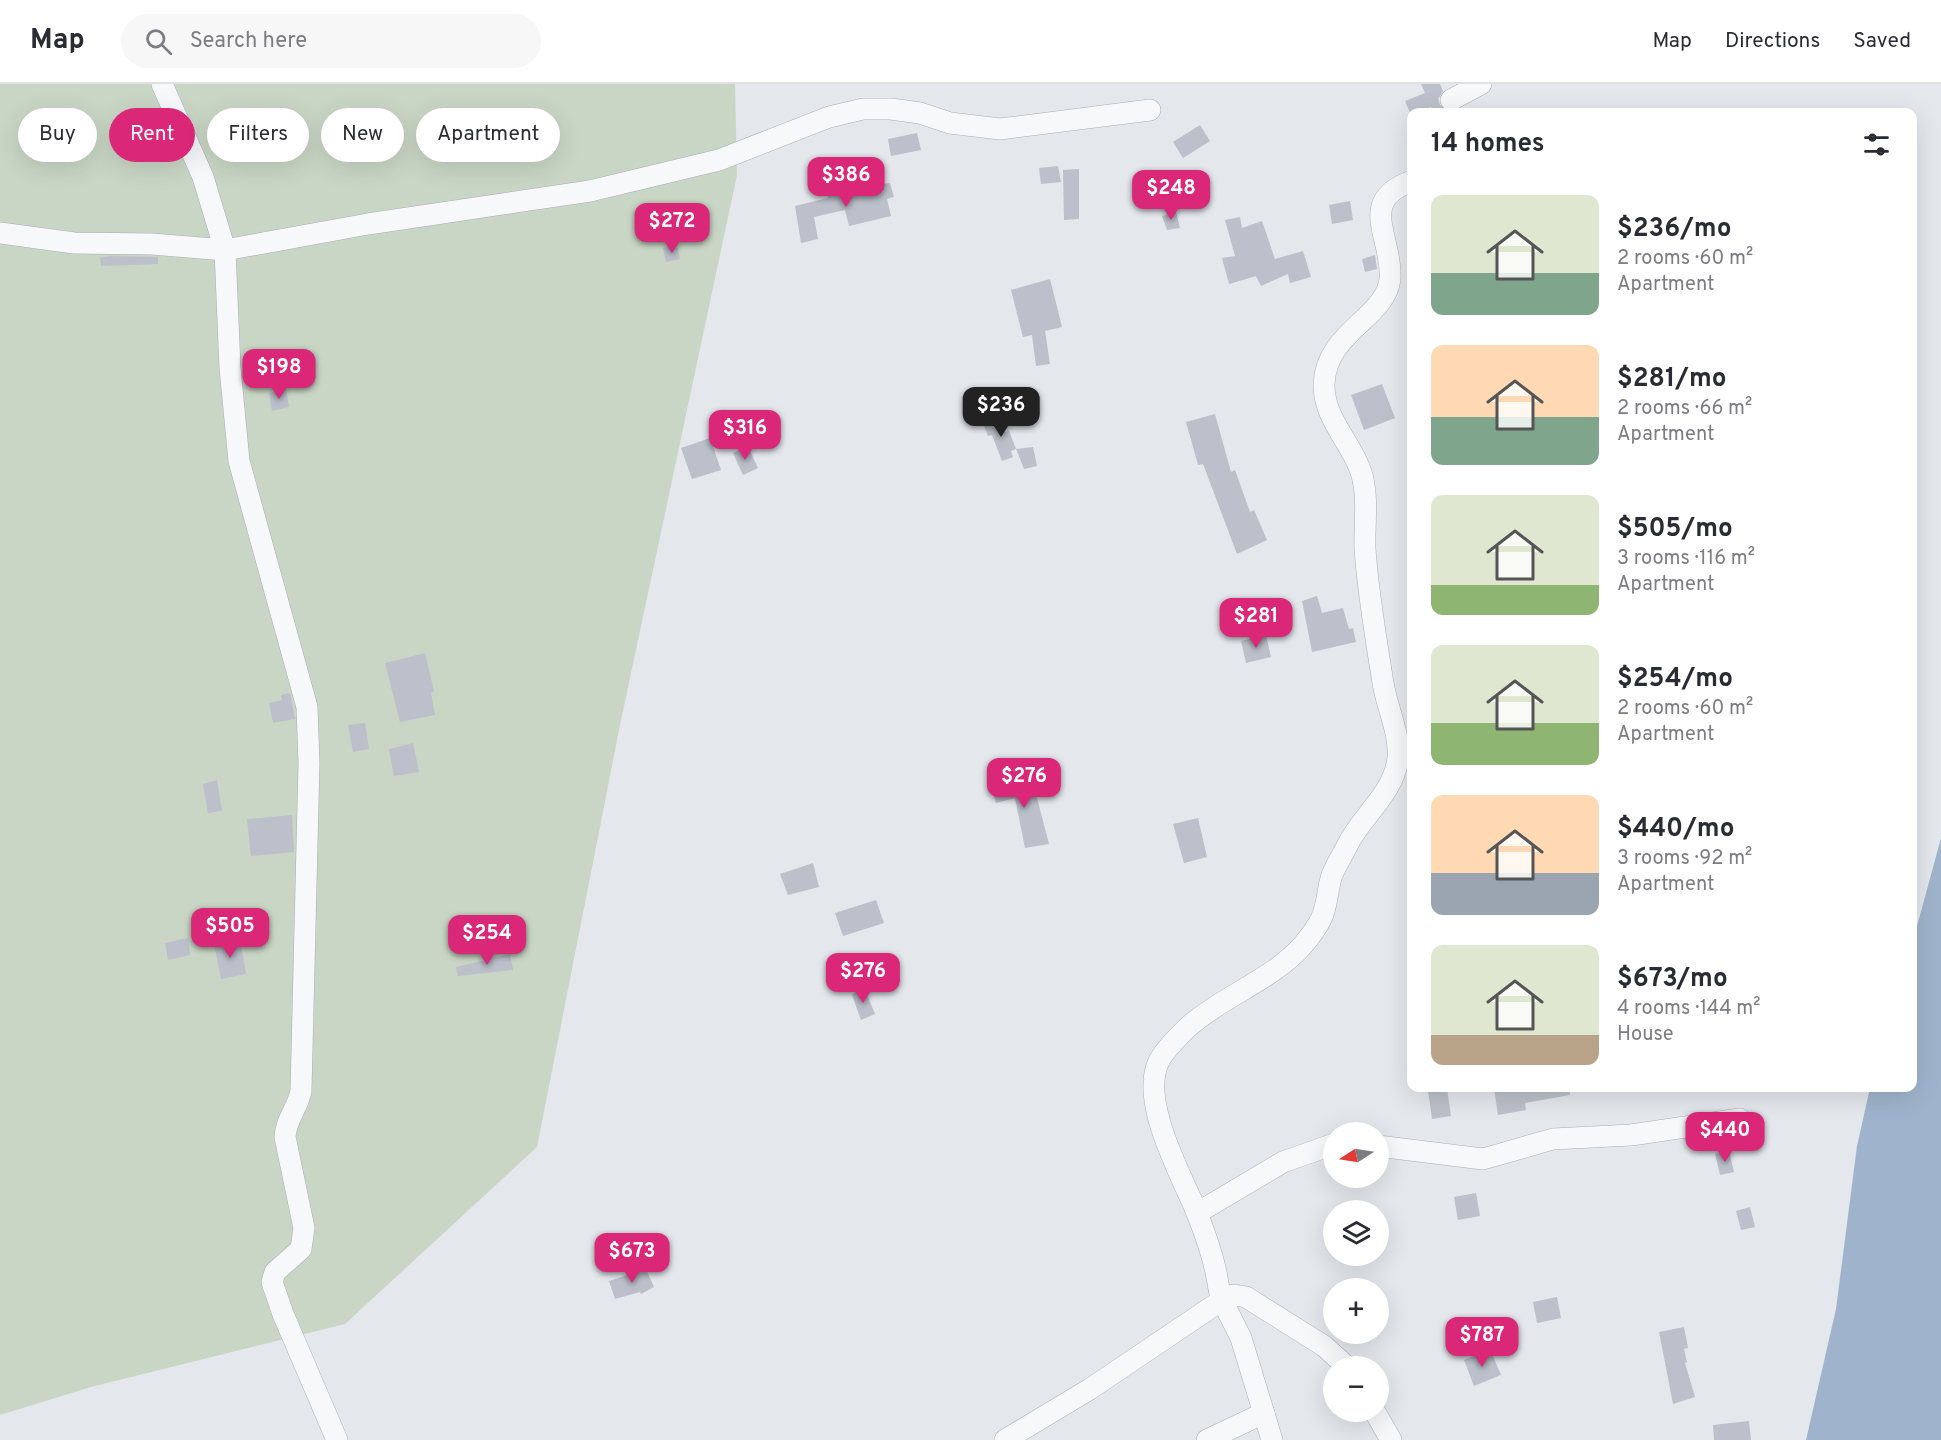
<!DOCTYPE html>
<meta charset="utf-8">
<style>
:root{--surface:#fff;--page:#f7f7f7;--text:#2b2b33;--muted:#7c7c81;--line:#e1e1e2;--accent:#db2777}
body{margin:0;font-family:Overpass,sans-serif;background:var(--page);color:var(--text);height:100vh;display:flex;flex-direction:column;font-size:22px;white-space:nowrap}
*{box-sizing:border-box;margin:0}
p{font-size:20px;color:var(--muted)}
.icon{flex:none;width:33px;height:33px;fill:none;stroke:currentColor;stroke-width:2;stroke-linecap:round;stroke-linejoin:round}
.map{position:relative;flex:1;overflow:hidden}
.details{position:absolute;left:1407px;top:24px;width:510px;height:984px;display:flex;flex-direction:column;background:var(--surface);border-radius:12px;box-shadow:0 6px 24px #0002}
.details>*{flex:none}
.top-card{position:absolute;left:18px;top:24px;width:570px;height:54px;display:flex;gap:12px}
.needle{width:39px;rotate:258deg}
.controls{position:absolute;left:1323px;top:1038px;display:grid;gap:12px}
.controls a{display:grid;place-items:center;width:66px;height:66px;border-radius:50%;background:var(--surface);box-shadow:0 6px 24px #0002;font-size:30px}
.price{position:absolute;translate:-50% -51px;padding:0 14px;border-radius:12px;background:var(--accent);color:#fff;font-size:20px;line-height:39px;filter:drop-shadow(0 2px 3px #0008)}
.price::after{content:'';position:absolute;left:50%;top:36px;width:18px;height:14px;margin-left:-9px;background:inherit;clip-path:polygon(0 0,100% 0,50% 100%)}
.price.selected{background:#222;color:#fff}
ul{padding:0;list-style:none}
li{display:flex;align-items:center;gap:18px;height:150px;padding:0 24px}
li span{display:grid;place-items:center;flex:none;width:168px;height:120px;border-radius:12px;color:#555}
li>.icon{margin-inline-start:auto}
span .icon{width:72px;height:72px;fill:#fffc;stroke-width:1}
li b{font-size:26px}
h2{display:flex;justify-content:space-between;align-items:center;height:72px;padding:0 24px;font-size:26px}
.chip{padding:0 21px;border-radius:27px;background:var(--surface);box-shadow:0 6px 24px #0002;font-size:21px;line-height:54px}
.chip.selected{background:var(--accent);color:#fff}
header{display:flex;align-items:center;gap:36px;box-sizing:border-box;height:84px;padding:0 30px;background:var(--surface);border-bottom:2px solid var(--line)}
header strong{font-size:28px}
nav{display:flex;gap:33px;margin-inline-start:auto;font-size:21px}
.search{width:420px;height:54px;background:var(--page);display:flex;align-items:center;gap:15px;box-sizing:border-box;padding:0 21px;border-radius:33px;color:var(--muted);font-size:22px}
.map>svg:first-child{display:block}
</style>
<header>
<strong>Map</strong>
<div class="search"><svg class="icon" aria-label="search" viewBox="0 0 24 24"><circle cx="10" cy="10" r="6"/><path d="M15 15l6 6"/></svg>Search here</div>
<nav><a>Map</a><a>Directions</a><a>Saved</a></nav>
</header>
<div class="map">
<svg width="1941" height="1356" viewBox="0 0 1941 1356">
<rect width="100%" height="100%" fill="#e4e7ec"/>
<path fill="#c9d6c5" d="M0,0h735l2,91 -117,550 -83,422 -192,177 -254,63 -91,28z"/>
<path fill="#9fb4cc" d="M1941,754v602h-135l30,-131 21,-163 13,-58h42l1,-147z"/>
<g fill="#bbc0ca">
<path d="M1421,0h19l3,7 -5,8 2,6 9,7h-16l-2,-5 -20,8 -6,-14 20,-8z"/>
<path d="M1200,41l10,16 -27,17 -10,-16z"/>
<path d="M917,49l4,17 -30,6 -3,-17z"/>
<path d="M1058,82l3,16 -20,2 -2,-16z"/>
<path d="M1079,85v50l-15,1 -1,-50z"/>
<path d="M890,99l4,14 -7,2 4,17 -42,10 -4,-16 -31,7 4,22 -17,4 -6,-37 33,-8 -1,-5z"/>
<path d="M1350,117l3,19 -21,4 -3,-19z"/>
<path d="M1176,128l4,16 -13,2 -5,-14z"/>
<path d="M1240,133l2,11 20,-7 13,38 28,-8 8,26 -21,6 -2,-9 -27,12 -5,-10 -27,8 -7,-26 13,-2 -10,-36z"/>
<path d="M677,161l3,14 -14,3 -3,-14z"/>
<path d="M1375,171l2,14 -12,3 -3,-13z"/>
<path d="M110,172l48,1v7l-57,2 -1,-8z"/>
<path d="M1050,195l12,48 -17,4 5,33 -14,2 -4,-31 -9,2 -12,-47z"/>
<path d="M1382,300l13,34 -31,12 -13,-35z"/>
<path d="M286,305l3,18 -17,4 -3,-18z"/>
<path d="M1215,330l16,58 4,-2 15,42 4,-2 13,30 -30,14 -34,-90 -5,1 -12,-43z"/>
<path d="M1000,333l5,15 4,-1 7,18 -5,2 2,6 -11,4 -10,-26 -4,1 -5,-13z"/>
<path d="M710,354l11,32 -29,9 -11,-31z"/>
<path d="M748,363l10,21 -15,7 -10,-22z"/>
<path d="M1033,363l4,19 -13,3 -8,-20z"/>
<path d="M1317,512l5,17 21,-5 6,21 4,-1 3,14 -44,10 -10,-51z"/>
<path d="M1266,551l5,22 -25,6 -5,-22z"/>
<path d="M425,569l9,38 -3,2 4,22 -35,7 -15,-59z"/>
<path d="M290,609l5,26 -22,4 -4,-20 13,-3 -1,-5z"/>
<path d="M365,639l4,26 -16,3 -5,-27z"/>
<path d="M413,659l6,29 -25,4 -5,-27z"/>
<path d="M1031,691l18,69 -24,4 -10,-50 -19,5 -5,-18z"/>
<path d="M217,696l5,31 -14,2 -5,-29z"/>
<path d="M292,731l2,37 -43,4 -4,-37z"/>
<path d="M1198,734l9,39 -23,6 -11,-39z"/>
<path d="M813,779l6,24 -31,8 -8,-21z"/>
<path d="M876,816l8,23 -41,13 -8,-23z"/>
<path d="M188,854l2,17 -22,5 -3,-17z"/>
<path d="M240,856l6,34 -25,5 -7,-35z"/>
<path d="M510,870l3,16 -55,6 -2,-9z"/>
<path d="M863,901l12,29 -14,6 -9,-25z"/>
<path d="M1447,1004l4,28 -19,3 -4,-28z"/>
<path d="M1494,1004h76v7l-45,8 1,7 -28,5z"/>
<path d="M1729,1067l5,21 -14,3 -5,-21z"/>
<path d="M1476,1109l4,23 -22,4 -4,-23z"/>
<path d="M1750,1123l5,20 -14,3 -5,-19z"/>
<path d="M646,1185l8,18 -13,7 -1,-2 -25,7 -6,-18z"/>
<path d="M1557,1213l4,21 -24,5 -4,-21z"/>
<path d="M1684,1243l4,21 -4,1 3,13 -2,1 10,34 -22,7 -14,-72z"/>
<path d="M1490,1265l11,26 -27,11 -10,-26z"/>
<path d="M1749,1337l2,19h-37l-1,-15z"/>
</g>
<g fill="none" stroke-linecap="round" stroke-linejoin="round">
<g stroke="#a9aeb7" stroke-width="22">
<g id="street">
<path d="M162,0l41,93 22,73 5,118 9,93 68,246 2,56 -8,328c-4,19 -15,28 -16,46l19,91 -3,21 -26,23 -3,10 11,32 54,126"/>
<path d="M1451,16l30,-16"/>
<path d="M0,149l74,10 78,1 73,6 143,-26 222,-33 129,-31 110,-43 34,-8h28l29,4 30,10 50,6 150,-19"/>
<path d="M1378,1062l105,13 70,-20 78,-4 109,-16"/>
<path d="M1197,1129l86,-51 51,-18"/>
<path d="M1375,1328l16,28"/>
<path d="M1005,1356l85,-51 132,-89c-4,-11 -4,-21 -7,-32 -4,-18 -11,-37 -18,-55 -15,-37 -58,-112 -38,-152 6,-12 19,-24 29,-34 35,-31 84,-47 115,-82 6,-7 14,-18 18,-26 7,-14 6,-30 11,-44 4,-10 10,-19 15,-29 14,-30 47,-52 51,-88 2,-25 -11,-50 -15,-75 -7,-44 -15,-90 -18,-134 -1,-25 4,-52 -4,-77 -10,-30 -37,-53 -37,-87 1,-53 62,-67 66,-106 3,-42 -34,-78 22,-98"/>
<path d="M1207,1356l57,-27"/>
<path d="M1272,1356l-31,-102 -19,-38 12,-5 12,2 78,49 22,20"/>
</g>
</g>
<use href="#street" stroke="#f7f8fa" stroke-width="21"/>
</g>
</svg>
<div class="controls">
<a><svg class="needle" viewBox="-14 -14 28 28"><path d="M0-13l5 13h-10z" fill="#e53935"/><path d="M0 13l5-13h-10z" fill="#7c7c81"/></svg></a>
<a><svg class="icon" aria-label="layers" viewBox="0 0 24 24"><path d="M12 4l9 5-9 5-9-5zM3 14l9 5 9-5"/></svg></a>
<a>+</a>
<a>−</a>
</div>
<b class="price" style="left:846px;top:124px">$386</b>
<b class="price" style="left:1171px;top:137px">$248</b>
<b class="price" style="left:672px;top:170px">$272</b>
<b class="price" style="left:279px;top:316px">$198</b>
<b class="price selected" style="left:1001px;top:354px">$236</b>
<b class="price" style="left:745px;top:377px">$316</b>
<b class="price" style="left:1256px;top:565px">$281</b>
<b class="price" style="left:1024px;top:725px">$276</b>
<b class="price" style="left:230px;top:875px">$505</b>
<b class="price" style="left:487px;top:882px">$254</b>
<b class="price" style="left:863px;top:920px">$276</b>
<b class="price" style="left:1725px;top:1079px">$440</b>
<b class="price" style="left:632px;top:1200px">$673</b>
<b class="price" style="left:1482px;top:1284px">$787</b>
<div class="top-card">
<a class="chip">Buy</a>
<a class="chip selected">Rent</a>
<a class="chip">Filters</a>
<a class="chip">New</a>
<a class="chip">Apartment</a>
</div>
<section class="details">
<h2>14 homes<svg class="icon" aria-label="filters" viewBox="0 0 24 24"><path d="M4 7h16M4 17h16"/><circle cx="9" cy="7" r="2"/><circle cx="15" cy="17" r="2"/></svg></h2>
<ul>
<li><span style="background:linear-gradient(#dfe7d0 65%,#7fa58c 0)"><svg class="icon" aria-label="home" viewBox="0 0 24 24"><path d="M3 11l9-7 9 7M6 9v11h12V9"/></svg></span><div><b>$236/mo</b><p>2 rooms · 60 m²</p><p>Apartment</p></div></li>
<li><span style="background:linear-gradient(#ffd9b3 60%,#7fa58c 0)"><svg class="icon" aria-label="home" viewBox="0 0 24 24"><path d="M3 11l9-7 9 7M6 9v11h12V9"/></svg></span><div><b>$281/mo</b><p>2 rooms · 66 m²</p><p>Apartment</p></div></li>
<li><span style="background:linear-gradient(#dfe7d0 75%,#8fb573 0)"><svg class="icon" aria-label="home" viewBox="0 0 24 24"><path d="M3 11l9-7 9 7M6 9v11h12V9"/></svg></span><div><b>$505/mo</b><p>3 rooms · 116 m²</p><p>Apartment</p></div></li>
<li><span style="background:linear-gradient(#dfe7d0 65%,#8fb573 0)"><svg class="icon" aria-label="home" viewBox="0 0 24 24"><path d="M3 11l9-7 9 7M6 9v11h12V9"/></svg></span><div><b>$254/mo</b><p>2 rooms · 60 m²</p><p>Apartment</p></div></li>
<li><span style="background:linear-gradient(#ffd9b3 65%,#9aa5b1 0)"><svg class="icon" aria-label="home" viewBox="0 0 24 24"><path d="M3 11l9-7 9 7M6 9v11h12V9"/></svg></span><div><b>$440/mo</b><p>3 rooms · 92 m²</p><p>Apartment</p></div></li>
<li><span style="background:linear-gradient(#dfe7d0 75%,#b9a48a 0)"><svg class="icon" aria-label="home" viewBox="0 0 24 24"><path d="M3 11l9-7 9 7M6 9v11h12V9"/></svg></span><div><b>$673/mo</b><p>4 rooms · 144 m²</p><p>House</p></div></li>
</ul>
</section>
</div>
